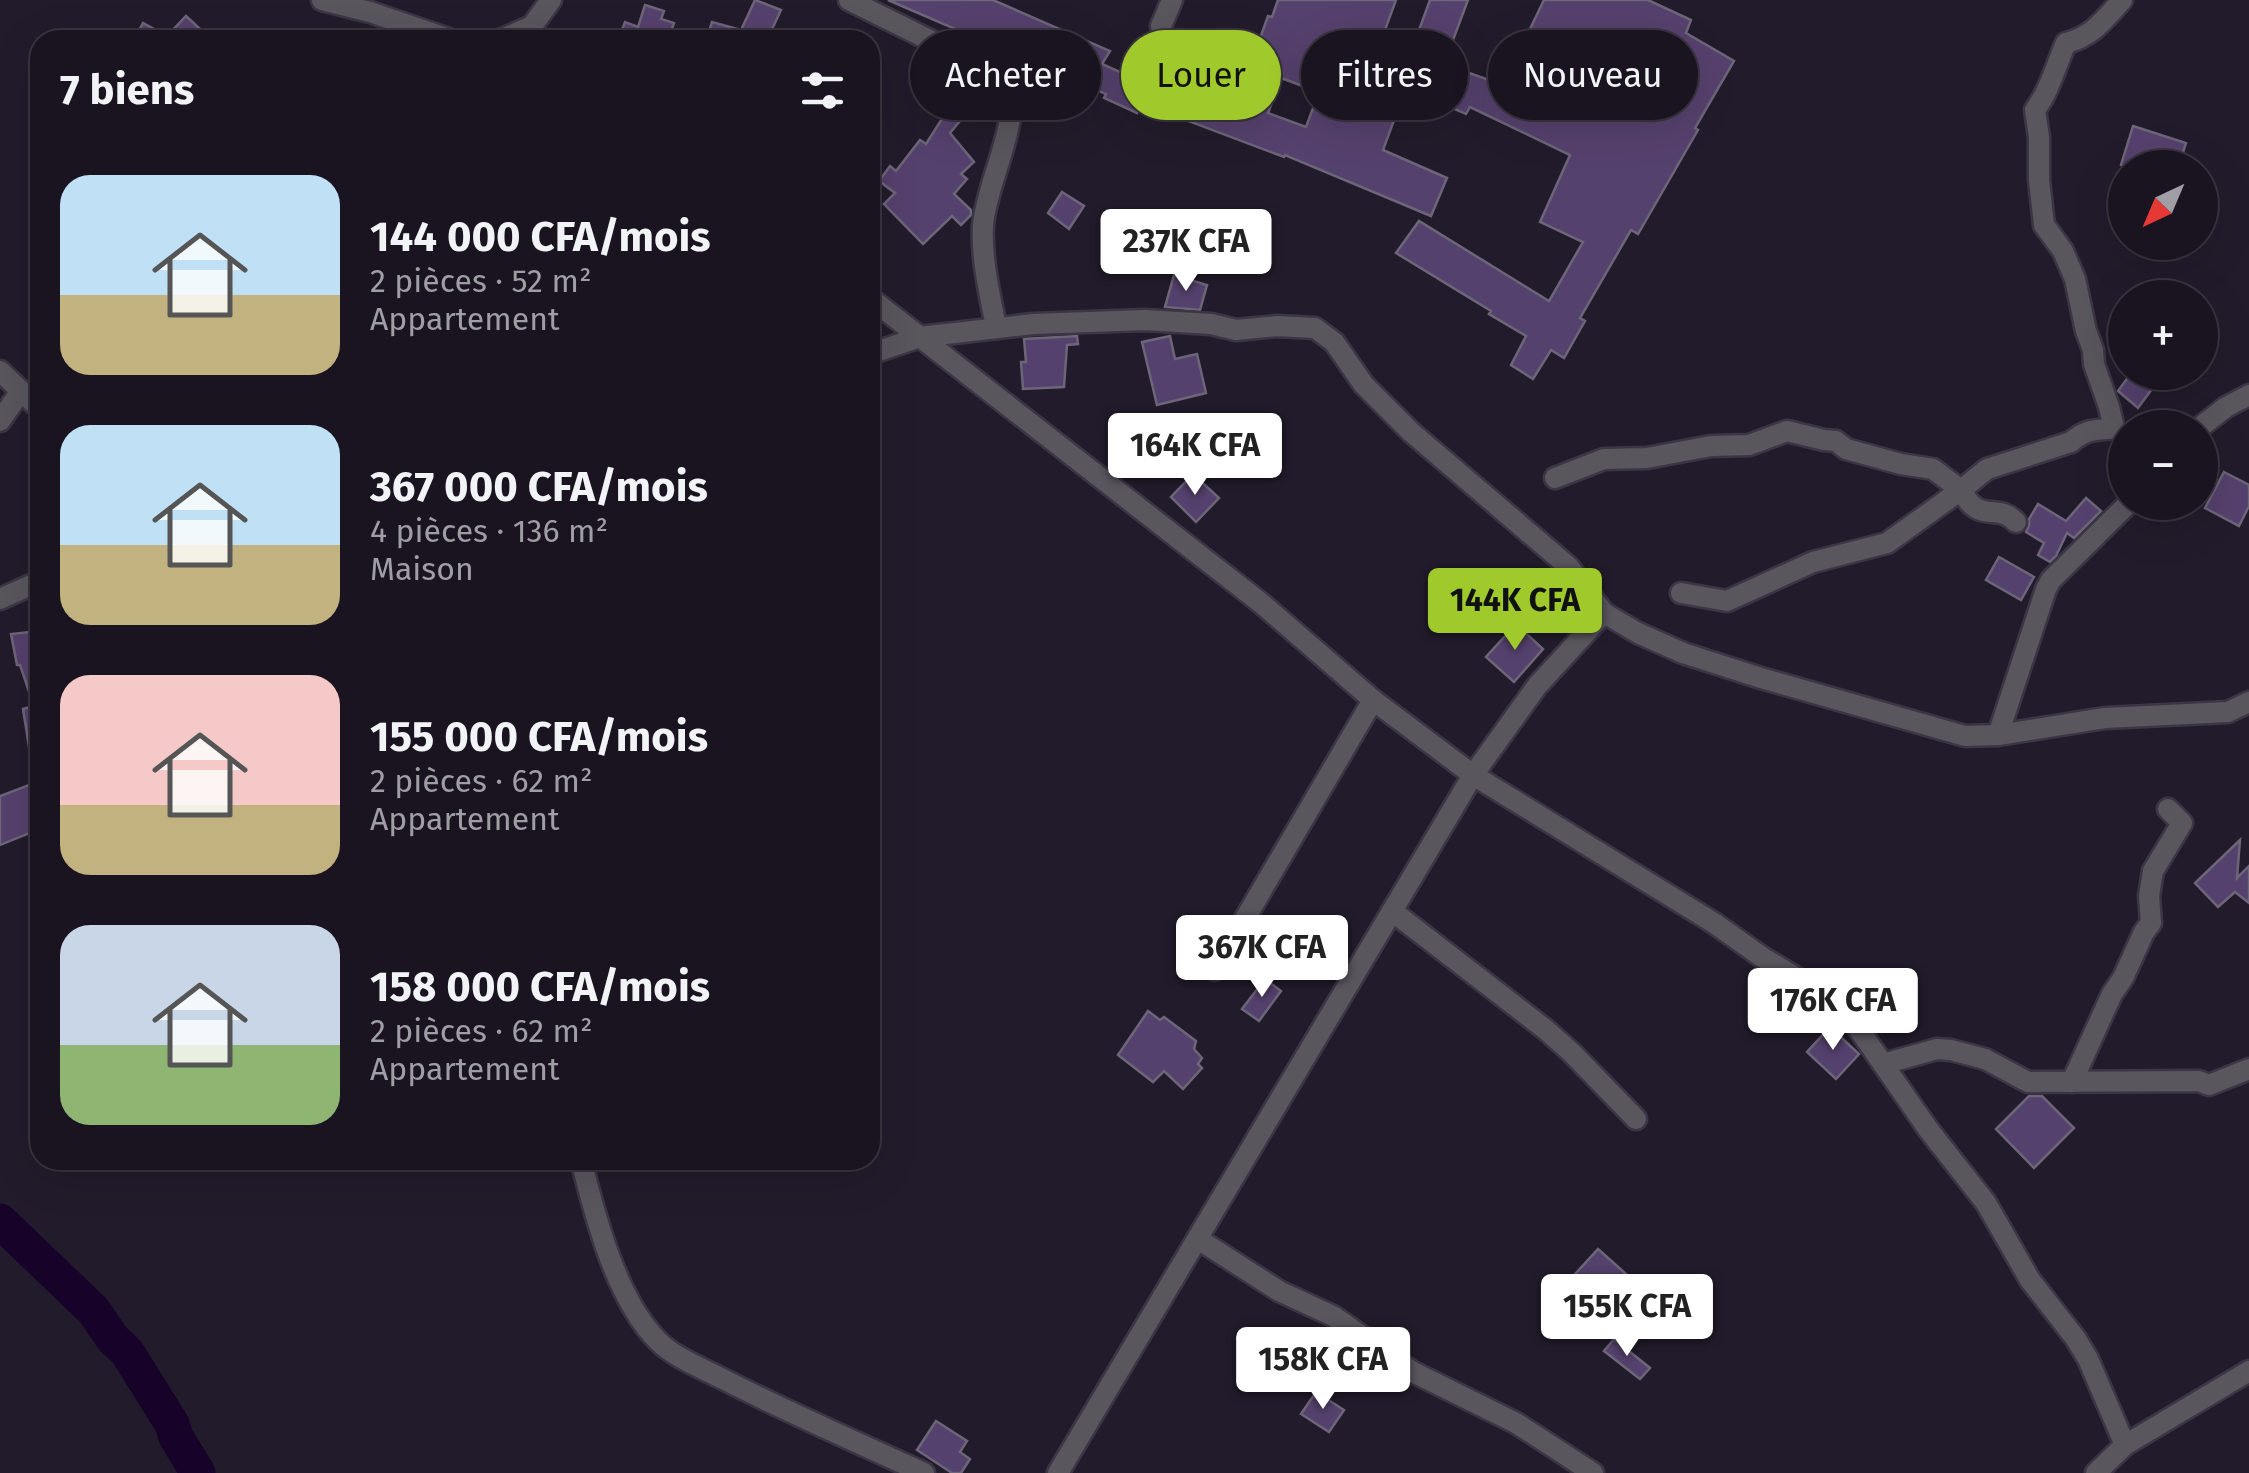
<!DOCTYPE html>
<html lang="fr">
<meta charset="utf-8">
<style>
:root{--surface:#1a1420;--page:#27212d;--text:#f1f3f6;--muted:#9f9ea5;--line:#38333e;--accent:#a0c92b}
body{margin:0;font-family:"Fira Sans",sans-serif;background:var(--page);color:var(--text);height:100vh;display:flex;flex-direction:column;font-size:38px;white-space:nowrap}
*{box-sizing:border-box;margin:0}
p{font-size:32px;color:var(--muted)}
.icon{flex:none;width:55px;height:55px;fill:none;stroke:currentColor;stroke-width:2;stroke-linecap:round;stroke-linejoin:round}
.map{position:relative;flex:1;overflow:hidden}
.panel{position:absolute;left:30px;top:30px;width:850px;height:1140px;display:flex;flex-direction:column;background:var(--surface);border-radius:30px;box-shadow:0 10px 40px #0002,0 0 0 2px var(--line)}
.panel>*{flex:none}
.banner{position:absolute;left:910px;top:30px;width:950px;height:90px;display:flex;gap:20px}
.needle{width:65px;rotate:224deg}
.controls{position:absolute;left:2108px;top:150px;display:grid;gap:20px}
.controls a{display:grid;place-items:center;width:110px;height:110px;border-radius:50%;background:var(--surface);box-shadow:0 10px 40px #0002,0 0 0 2px var(--line);font-size:50px}
.price{position:absolute;translate:-50% -85px;padding:0 22px;border-radius:10px;background:#fff;color:#222;font-size:32px;line-height:65px;filter:drop-shadow(0 2px 5px #0008)}
.price::after{content:'';position:absolute;left:50%;top:60px;width:30px;height:22px;margin-left:-15px;background:inherit;clip-path:polygon(0 0,100% 0,50% 100%)}
.price.active{background:var(--accent);color:#111}
ul{padding:0;list-style:none}
li{display:flex;align-items:center;gap:30px;height:250px;padding:0 30px}
li span{display:grid;place-items:center;flex:none;width:280px;height:200px;border-radius:30px;color:#555}
li>.icon{margin-inline-start:auto}
span .icon{width:120px;height:120px;fill:#fffc;stroke-width:1}
li b{font-size:42px}
h2{display:flex;justify-content:space-between;align-items:center;height:120px;padding:0 30px;font-size:42px}
.pill{padding:0 35px;border-radius:45px;background:var(--surface);box-shadow:0 10px 40px #0002,0 0 0 2px var(--line);font-size:35px;line-height:90px}
.pill.active{background:var(--accent);color:#111}
.map>svg:first-child{display:block}
</style>
<div class="map">
<svg width="2249" height="1473" viewBox="0 0 2249 1473">
<rect width="100%" height="100%" fill="#221b2b"/>
<g fill="none" stroke-linecap="round" stroke-linejoin="round">
<path stroke="#170329" stroke-width="35" d="M0,1221l93,89 20,29 14,13 45,72 4,13 22,36"/>
</g>
<g fill="#55416d" stroke="#6d6578" stroke-width="2.5" fill-rule="evenodd">
<path d="M755,0l26,10 -14,30h-61l6,-18 29,8z"/>
<path d="M888,0h105l117,51 -8,13 66,30 6,-17 66,25 17,-46 -3,-1 14,-39 4,1 6,-17h118l-18,49 30,11 22,-60h38l-24,64 59,21 41,-85h104l43,20 -5,13 48,28 -39,67 3,2 -60,104 -7,-4 -51,88 5,3 -21,37 -13,-8 -18,29 -22,-14 15,-29 -37,-22 2,-3 -95,-58 23,-32 130,80 34,-59 -43,-20 30,-67 -100,-48 -4,7 -32,-14 5,-11 -29,-12 -27,73 64,28 -16,38 -146,-61 -1,2 -143,-54 -4,10 -33,-15 2,-4 -66,-29 18,-36 -31,31zM1655,48l29,14 -26,45 -25,-14zM1281,78l38,14 -13,35 -38,-14z"/>
<path d="M645,5l19,6 -3,8 13,4 -6,17h-50l7,-18 13,5z"/>
<path d="M186,16l26,24h-78l9,-17 24,13z"/>
<path d="M956,87l19,16 -25,30 24,29 -13,12 6,5 -13,15 17,16v5l-10,10 -9,-9 -29,28 -39,-40 11,-11 -16,-12 11,-15 6,5 24,-31 6,4 26,-41 -6,-5z"/>
<path d="M2133,126l53,17 -8,25h-48l-9,-3z"/>
<path d="M1062,192l22,14 -15,23 -21,-16z"/>
<path d="M1174,275l33,10 -7,25 -35,-3z"/>
<path d="M1077,336l1,8 -11,1 -3,42 -41,2 -2,-27h5l-2,-23z"/>
<path d="M1170,336l5,23 22,-5 9,39 -49,12 -15,-63z"/>
<path d="M2132,372h16l10,9 -20,27 -20,-17z"/>
<path d="M2224,472l25,13v21l-10,20 -34,-18z"/>
<path d="M1193,474l26,24 -23,24 -25,-25z"/>
<path d="M2086,498l15,13 -27,27 -7,-5 -11,23 -6,6 -12,-7 6,-12 -18,-11 3,-7v-6l9,-15 28,17z"/>
<path d="M1999,557l35,20 -13,23 -35,-20z"/>
<path d="M1516,624l27,25 -29,33 -28,-25z"/>
<path d="M40,631v128h-9l-8,-50 11,-3 -14,-41h-3l-6,-31z"/>
<path d="M29,785l11,27v17l-40,16v-49z"/>
<path d="M2240,840l-3,38 12,-12v37l-14,-11 -17,15 -23,-24z"/>
<path d="M1265,979l16,12 -22,30 -17,-12z"/>
<path d="M1148,1011l12,9 4,-3 32,24 -2,8 8,9 -4,6 4,4 -19,21 -19,-18 -11,11 -35,-27z"/>
<path d="M1830,1027l29,27 -23,25 -29,-27z"/>
<path d="M2029,1096h13l32,32 -40,40 -38,-39z"/>
<path d="M1598,1249l54,48 -32,36 -54,-49z"/>
<path d="M1614,1339l36,29 -10,11 -36,-28z"/>
<path d="M1316,1392l28,18 -15,22 -28,-18z"/>
<path d="M936,1421l31,20 -7,11 10,7 -9,14h-9l-35,-23z"/>
</g>
<g fill="none" stroke-linecap="round" stroke-linejoin="round">
<g stroke="#3c3545" stroke-width="25">
<g id="street">
<path d="M322,0l48,12 82,28"/>
<path d="M849,0l149,74c6,7 10,11 12,20 7,33 -24,93 -27,131 -2,34 7,70 13,102"/>
<path d="M1161,26l11,-26"/>
<path d="M500,40l32,-14"/>
<path d="M529,40l3,-14 19,-26"/>
<path d="M870,298l391,305 112,97 100,75 -415,698"/>
<path d="M870,354l50,-17 113,-13 112,-4 66,4 25,6 41,-4 38,2 19,14 30,43 47,47 158,135 35,46 34,20 45,20 78,25 204,58 33,-1 107,-17 123,-6 21,-10"/>
<path d="M0,371l40,38"/>
<path d="M0,421l21,-30"/>
<path d="M2199,428l27,-21 23,-12"/>
<path d="M1555,478l49,-19 43,-1 64,-12 38,-1 38,-14 37,9 12,1 10,8 55,15 32,5 28,21 -74,53 -74,19 -86,39 -46,-8"/>
<path d="M2016,522c-20,-21 -36,4 -55,-32l26,-21 84,-27c16,-14 24,-11 43,-14l-5,-21 -15,-43 -1,-14 -7,-19 -11,-52 -12,-28 -19,-26 -5,-45v-43l-4,-27c15,-20 21,-45 31,-67 26,-6 39,-24 56,-43"/>
<path d="M0,599l40,-18"/>
<path d="M1604,613l-67,73 -64,89 241,148 48,34 65,39 22,19 79,114 58,74 44,77 46,59 12,20 37,86"/>
<path d="M1998,735l48,-146 5,-9 79,-78"/>
<path d="M1392,911l153,118 27,24 64,66"/>
<path d="M1215,970l158,-270"/>
<path d="M1883,1064l54,-15 14,1 34,9 43,23 171,-1 10,4 40,-16"/>
<path d="M2072,1082l40,-88 11,-16 21,-46 7,-9 -2,-27 4,-25 29,-48 -14,-14"/>
<path d="M581,1160c14,56 35,139 77,181 17,17 44,27 65,38 66,34 134,63 201,94"/>
<path d="M1198,1239l81,52 54,25 80,56 103,51 77,50"/>
<path d="M2096,1473l29,-28 124,-74"/>
</g>
</g>
<use href="#street" stroke="#59565e" stroke-width="20"/>
</g>
</svg>
<div class="controls">
<a><svg class="needle" viewBox="-14 -14 28 28"><path d="M0-13l5 13h-10z" fill="#e53935"/><path d="M0 13l5-13h-10z" fill="#9f9ea5"/></svg></a>
<a>+</a>
<a>−</a>
</div>
<b class="price" style="left:1186px;top:294px">237K CFA</b>
<b class="price" style="left:1195px;top:498px">164K CFA</b>
<b class="price active" style="left:1515px;top:653px">144K CFA</b>
<b class="price" style="left:1262px;top:1000px">367K CFA</b>
<b class="price" style="left:1833px;top:1053px">176K CFA</b>
<b class="price" style="left:1627px;top:1359px">155K CFA</b>
<b class="price" style="left:1323px;top:1412px">158K CFA</b>
<div class="banner">
<a class="pill">Acheter</a>
<a class="pill active">Louer</a>
<a class="pill">Filtres</a>
<a class="pill">Nouveau</a>
</div>
<section class="panel">
<h2>7 biens<svg class="icon" aria-label="filters" viewBox="0 0 24 24"><path d="M4 7h16M4 17h16"/><circle cx="9" cy="7" r="2"/><circle cx="15" cy="17" r="2"/></svg></h2>
<ul>
<li><span style="background:linear-gradient(#bfe0f5 60%,#c2b280 0)"><svg class="icon" aria-label="home" viewBox="0 0 24 24"><path d="M3 11l9-7 9 7M6 9v11h12V9"/></svg></span><div><b>144 000 CFA/mois</b><p>2 pièces · 52 m²</p><p>Appartement</p></div></li>
<li><span style="background:linear-gradient(#bfe0f5 60%,#c2b280 0)"><svg class="icon" aria-label="home" viewBox="0 0 24 24"><path d="M3 11l9-7 9 7M6 9v11h12V9"/></svg></span><div><b>367 000 CFA/mois</b><p>4 pièces · 136 m²</p><p>Maison</p></div></li>
<li><span style="background:linear-gradient(#f6c9c9 65%,#c2b280 0)"><svg class="icon" aria-label="home" viewBox="0 0 24 24"><path d="M3 11l9-7 9 7M6 9v11h12V9"/></svg></span><div><b>155 000 CFA/mois</b><p>2 pièces · 62 m²</p><p>Appartement</p></div></li>
<li><span style="background:linear-gradient(#c9d6e8 60%,#8fb573 0)"><svg class="icon" aria-label="home" viewBox="0 0 24 24"><path d="M3 11l9-7 9 7M6 9v11h12V9"/></svg></span><div><b>158 000 CFA/mois</b><p>2 pièces · 62 m²</p><p>Appartement</p></div></li>
</ul>
</section>
</div>
